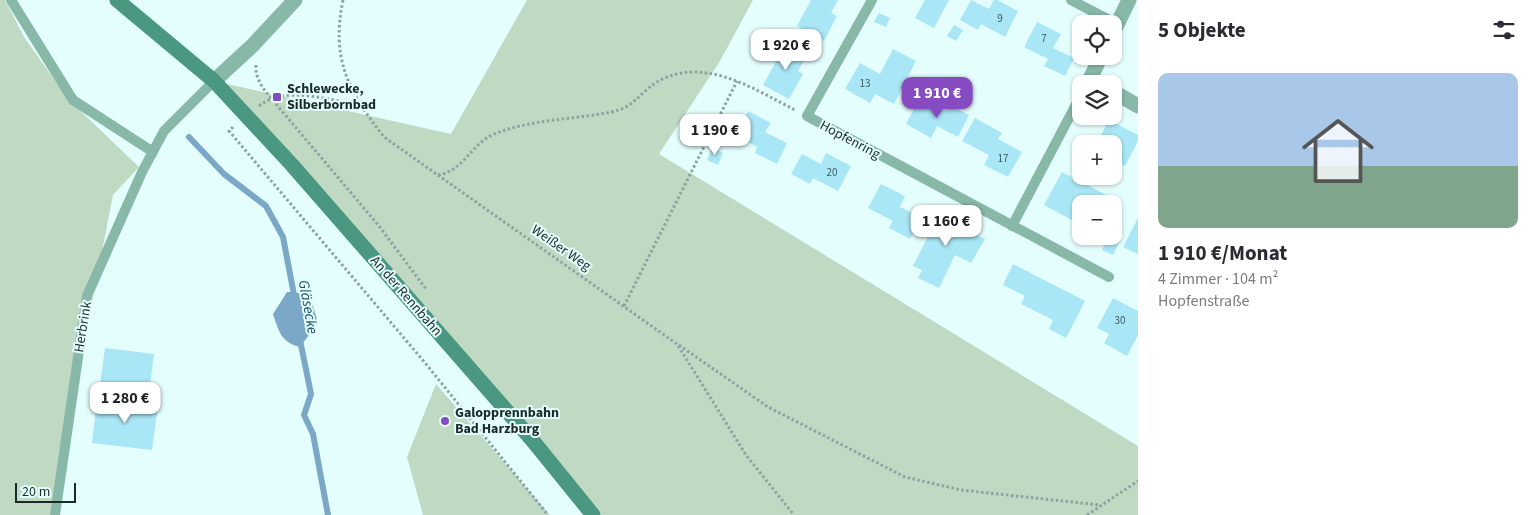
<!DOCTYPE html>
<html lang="de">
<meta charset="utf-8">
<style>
:root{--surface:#fff;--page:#f2f2f3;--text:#2b2b33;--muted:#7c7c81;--accent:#874bc1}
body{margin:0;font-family:"Source Sans 3",sans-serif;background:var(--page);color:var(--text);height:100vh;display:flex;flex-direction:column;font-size:19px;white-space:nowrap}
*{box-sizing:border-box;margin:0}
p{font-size:16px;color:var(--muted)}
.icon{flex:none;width:28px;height:28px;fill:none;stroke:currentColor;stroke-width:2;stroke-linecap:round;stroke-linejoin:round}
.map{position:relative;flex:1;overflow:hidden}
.drawer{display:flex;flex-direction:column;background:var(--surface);width:400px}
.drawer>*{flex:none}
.buttons{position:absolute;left:1072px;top:15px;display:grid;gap:10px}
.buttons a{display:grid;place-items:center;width:50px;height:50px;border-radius:10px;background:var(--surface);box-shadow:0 1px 4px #0004;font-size:25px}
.scale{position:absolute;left:15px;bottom:12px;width:61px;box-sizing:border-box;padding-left:5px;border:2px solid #1a2a2a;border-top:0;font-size:14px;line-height:18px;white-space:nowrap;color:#1a2a2a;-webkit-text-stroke:4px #e4fefd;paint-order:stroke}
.price{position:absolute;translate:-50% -42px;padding:0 11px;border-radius:10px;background:#fff;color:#222;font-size:16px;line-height:32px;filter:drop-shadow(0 1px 2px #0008)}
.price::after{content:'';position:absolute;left:50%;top:30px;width:15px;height:11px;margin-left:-8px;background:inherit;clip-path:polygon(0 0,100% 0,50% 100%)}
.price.on{background:var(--accent);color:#fff}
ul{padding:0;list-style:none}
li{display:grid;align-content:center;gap:10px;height:265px;padding:0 20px}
li span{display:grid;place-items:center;height:155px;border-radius:10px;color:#555}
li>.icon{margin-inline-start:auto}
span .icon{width:90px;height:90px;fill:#fffc;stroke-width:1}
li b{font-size:21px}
h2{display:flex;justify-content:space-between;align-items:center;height:60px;padding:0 20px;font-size:21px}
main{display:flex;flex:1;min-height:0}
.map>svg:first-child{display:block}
</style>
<main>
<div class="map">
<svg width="1138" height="515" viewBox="0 0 1138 515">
<rect width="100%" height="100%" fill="#e4fefd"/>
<g fill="#bfd9c3">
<path d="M0,0h5l19,37 44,62 71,68 -26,28 -63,320h-50z"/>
<path d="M527,0h226l-33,61 -61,93 479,292v69h-545l-379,-434 237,53z"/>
<path d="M436,384l114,131h-127l-16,-58z"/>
</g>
<path fill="#7ba8c6" d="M287,292c24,0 25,10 31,31l-18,24c-19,-5 -21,-15 -27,-33z"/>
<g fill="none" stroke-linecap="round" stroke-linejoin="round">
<g stroke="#7ba8c6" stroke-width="6">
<path d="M189,137l35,37 42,32 17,31 12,63"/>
<path d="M300,340l11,54 -7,21 9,19 15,81"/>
</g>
</g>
<g fill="#a9e6f6">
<path d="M811,0h27l-7,13 6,3 -13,25 -27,-15z"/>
<path d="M925,0h24l-15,28 -19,-10z"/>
<path d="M971,0l18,9 5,-9h3l21,11 -13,26 -24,-13 -3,6 -18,-10z"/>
<path d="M879,13l11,5 -4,9 -12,-5z"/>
<path d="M1037,22l24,12 -8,14 21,10 -9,18 -21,-10 4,-7 -24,-12z"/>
<path d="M954,25l9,5 -7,11 -9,-5z"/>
<path d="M787,42l21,11 -10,18 5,3 -14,25 -26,-14z"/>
<path d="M893,49l23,12 -22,43 -19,-10 -5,9 -25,-14 15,-26 20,11z"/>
<path d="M920,98l25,13 4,-6 20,10 -11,22 -21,-11 -6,12 -25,-14z"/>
<path d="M748,111l23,12 -6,9 22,11 -10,21 -22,-11 2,-6 -22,-12z"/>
<path d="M975,118l27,15 -4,6 24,13 -14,25 -24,-12 5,-10 -27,-14z"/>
<path d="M1109,120l29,15v6l-13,25 -11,-5v-17h-18z"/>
<path d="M712,148l11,5 -5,12 -11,-5z"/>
<path d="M826,153l25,13 -13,25 -25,-13 -3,6 -19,-10 11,-20 19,10z"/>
<path d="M1062,172l56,29 -4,9v-6h-33v21l-37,-20z"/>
<path d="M881,184l24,12 -5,11 21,10 -11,22 -21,-11 4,-7 -25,-13z"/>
<path d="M944,205l17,9 -5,10 29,15 -14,24 -16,-8 -16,33 -21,-10 4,-8 -9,-4z"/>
<path d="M1138,218v36l-15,-7z"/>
<path d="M1108,236l13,3 -8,16 -11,-5z"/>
<path d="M1013,264l72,37 -19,37 -17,-9 4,-9 -32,-16 4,-8 -22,-11z"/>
<path d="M1113,298l25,13v24l-11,21 -23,-13 5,-9 -12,-6z"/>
<path d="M105,348l49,6 -5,38 -49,-7z"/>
<path d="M97,399l61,7 -6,44 -60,-7z"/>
</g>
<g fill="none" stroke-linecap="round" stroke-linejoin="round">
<g stroke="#8da3a2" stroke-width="3" stroke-dasharray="2.5 2.5" stroke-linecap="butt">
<path d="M343,0c-12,59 5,91 41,137l293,207 69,111 48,60"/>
<path d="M256,65c-1,13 6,22 14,32l109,129 47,63"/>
<path d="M259,106c26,-21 70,-6 100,-1"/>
<path d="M233,127l-4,4 197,233 122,151"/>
<path d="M438,175c25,-4 33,-30 54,-40 37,-16 80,-15 119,-23 23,-4 28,-19 46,-30 46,-27 97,7 138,28"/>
<path d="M624,306l113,-225"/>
<path d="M679,345l89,62 137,70 56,13 139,15"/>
<path d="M1087,515l51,-34"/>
</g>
<g stroke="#88b8a7" stroke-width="10">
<path d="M11,0l62,100 80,52"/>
<path d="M872,0l-65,116 302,161"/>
<path d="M1071,0l46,24"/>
<path d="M1012,226l69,-131"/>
<path d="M55,515l32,-219 55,-124 22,-41 50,-50"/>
</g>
<g stroke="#88b8a7" stroke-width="15">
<path d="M1114,31l15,-31"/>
<path d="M214,81l39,-36 42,-45"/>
<path d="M1098,84l-8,-5 11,-23"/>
<path d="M1114,92l24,14"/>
</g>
<path stroke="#4a9881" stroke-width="15" d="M117,0l97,81 78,84 241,276 60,74"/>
</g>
<g fill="#874bc1" stroke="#e4fefd" stroke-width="2">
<rect x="272" y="92" width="10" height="10" rx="2.5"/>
<circle cx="445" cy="421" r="5"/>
</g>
<g text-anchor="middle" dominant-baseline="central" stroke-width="4" stroke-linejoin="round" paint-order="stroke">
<g font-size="11" fill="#3e595d">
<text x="1000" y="18">9</text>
<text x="1044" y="38">7</text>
<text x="865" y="83">13</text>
<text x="1003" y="158">17</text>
<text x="832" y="172">20</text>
<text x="1120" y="320">30</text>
</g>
<g font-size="14" font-weight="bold" fill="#1a2a2a" stroke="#e4fefd" text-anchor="start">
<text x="287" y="89">Schlewecke,<tspan x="287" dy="16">Silberbornbad</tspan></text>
<text x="455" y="413">Galopprennbahn<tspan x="455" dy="16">Bad Harzburg</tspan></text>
</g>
<g font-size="14" fill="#1a2a2a" stroke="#e4fefd">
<text transform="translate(850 140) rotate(28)">Hopfenring</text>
<text transform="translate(561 248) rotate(35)">Weißer Weg</text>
<text transform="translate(406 296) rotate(49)">An der Rennbahn</text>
<text transform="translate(83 327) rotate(-81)">Herbrink</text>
</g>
<g font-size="15" font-style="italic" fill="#154c6b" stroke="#e4fefd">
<text transform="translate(308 307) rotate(80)">Gläsecke</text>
</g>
</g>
</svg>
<div class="buttons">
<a><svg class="icon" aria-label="locate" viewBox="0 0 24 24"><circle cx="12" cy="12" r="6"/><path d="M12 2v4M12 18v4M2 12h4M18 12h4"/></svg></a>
<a><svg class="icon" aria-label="layers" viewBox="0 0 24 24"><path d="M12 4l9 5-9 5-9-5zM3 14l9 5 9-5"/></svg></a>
<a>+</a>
<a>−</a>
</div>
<div class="scale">20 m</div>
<b class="price" style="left:786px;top:71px">1 920 €</b>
<b class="price on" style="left:937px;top:119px">1 910 €</b>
<b class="price" style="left:715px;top:156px">1 190 €</b>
<b class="price" style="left:946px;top:247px">1 160 €</b>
<b class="price" style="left:125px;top:424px">1 280 €</b>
</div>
<section class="drawer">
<h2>5 Objekte<svg class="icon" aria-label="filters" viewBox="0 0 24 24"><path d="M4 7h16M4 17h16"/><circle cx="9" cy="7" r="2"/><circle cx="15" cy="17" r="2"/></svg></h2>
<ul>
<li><span style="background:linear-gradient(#a9c7e8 60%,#7fa58c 0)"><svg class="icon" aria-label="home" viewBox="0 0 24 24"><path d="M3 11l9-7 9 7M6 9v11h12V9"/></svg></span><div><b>1 910 €/Monat</b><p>4 Zimmer · 104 m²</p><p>Hopfenstraße</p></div></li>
</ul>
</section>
</main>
